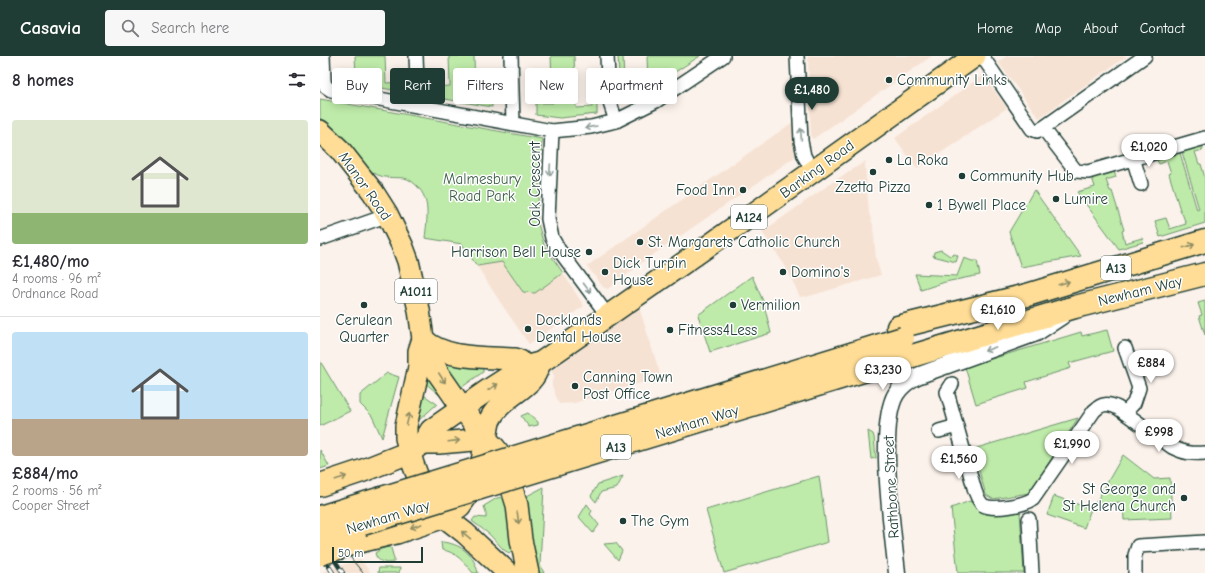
<!DOCTYPE html>
<meta charset="utf-8">
<style>
:root{--surface:#fff;--page:#f7f7f7;--text:#2b2b33;--muted:#7c7c81;--line:#e1e1e2;--accent:#1f3d34}
body{margin:0;font-family:"Comic Neue",sans-serif;background:var(--page);color:var(--text);height:100vh;display:flex;flex-direction:column;font-size:15px;white-space:nowrap}
*{box-sizing:border-box;margin:0}
p{font-size:13px;color:var(--muted)}
.icon{flex:none;width:22px;height:22px;fill:none;stroke:currentColor;stroke-width:2;stroke-linecap:round;stroke-linejoin:round}
.map{position:relative;flex:1;overflow:hidden}
.drawer{display:flex;flex-direction:column;background:var(--surface);width:320px}
.drawer>*{flex:none}
.top-card{position:absolute;left:12px;top:12px;width:380px;height:36px;display:flex;gap:8px}
.scale{position:absolute;left:12px;bottom:10px;width:91px;box-sizing:border-box;padding-left:4px;border:2px solid #1f3d34;border-top:0;font-size:11px;line-height:14px;white-space:nowrap;color:#1f3d34;-webkit-text-stroke:3px #fff;paint-order:stroke}
.price{position:absolute;translate:-50% -34px;padding:0 9px;border-radius:14px;background:#fff;color:#222;font-size:13px;line-height:26px;filter:drop-shadow(0 1px 2px #0008)}
.price::after{content:'';position:absolute;left:50%;top:24px;width:12px;height:9px;margin-left:-6px;background:inherit;clip-path:polygon(0 0,100% 0,50% 100%)}
.price.current{background:var(--accent);color:#fff}
ul{padding:0;list-style:none}
li{display:grid;align-content:center;gap:8px;height:212px;padding:0 12px}
li+li{border-top:1px solid var(--line)}
li span{display:grid;place-items:center;height:124px;border-radius:4px;color:#555}
li>.icon{margin-inline-start:auto}
span .icon{width:72px;height:72px;fill:#fffc;stroke-width:1}
li b{font-size:17px}
h2{display:flex;justify-content:space-between;align-items:center;height:48px;padding:0 12px;font-size:17px}
.chip{padding:0 14px;border-radius:4px;background:var(--surface);box-shadow:0 2px 10px #0003;font-size:14px;line-height:36px}
.chip.current{background:var(--accent);color:#fff}
header{display:flex;align-items:center;gap:24px;box-sizing:border-box;height:56px;padding:0 20px;background:var(--accent);color:#fff}
header strong{font-size:19px}
nav{display:flex;gap:22px;margin-inline-start:auto;font-size:14px}
.search{width:280px;height:36px;background:var(--page);display:flex;align-items:center;gap:10px;box-sizing:border-box;padding:0 14px;border-radius:4px;color:var(--muted);font-size:15px}
main{display:flex;flex:1;min-height:0}
.map>svg:first-child{display:block}
</style>
<header>
<strong>Casavia</strong>
<div class="search"><svg class="icon" aria-label="search" viewBox="0 0 24 24"><circle cx="10" cy="10" r="6"/><path d="M15 15l6 6"/></svg>Search here</div>
<nav><a>Home</a><a>Map</a><a>About</a><a>Contact</a></nav>
</header>
<main>
<section class="drawer">
<h2>8 homes<svg class="icon" aria-label="filters" viewBox="0 0 24 24"><path d="M4 7h16M4 17h16"/><circle cx="9" cy="7" r="2"/><circle cx="15" cy="17" r="2"/></svg></h2>
<ul>
<li><span style="background:linear-gradient(#dfe7d0 75%,#8fb573 0)"><svg class="icon" aria-label="home" viewBox="0 0 24 24"><path d="M3 11l9-7 9 7M6 9v11h12V9"/></svg></span><div><b>£1,480/mo</b><p>4 rooms · 96 m²</p><p>Ordnance Road</p></div></li>
<li><span style="background:linear-gradient(#bfe0f5 70%,#b9a48a 0)"><svg class="icon" aria-label="home" viewBox="0 0 24 24"><path d="M3 11l9-7 9 7M6 9v11h12V9"/></svg></span><div><b>£884/mo</b><p>2 rooms · 56 m²</p><p>Cooper Street</p></div></li>
</ul>
</section>
<div class="map">
<svg width="885" height="517" viewBox="0 0 885 517">
<rect width="100%" height="100%" fill="#fbf2eb"/>
<filter id="ink" filterUnits="userSpaceOnUse"><feTurbulence type="fractalNoise" baseFrequency=".025" numOctaves="2"/><feDisplacementMap in="SourceGraphic" scale="8" xChannelSelector="R" yChannelSelector="G"/><feConvolveMatrix kernelMatrix="1 2 1 2 8 2 1 2 1" color-interpolation-filters="sRGB"/></filter>
<g filter="url(#ink)">
<g fill="#f6e2d3">
<path d="M488,0h124l-119,83 -2,-2z"/>
<path d="M687,0h120l-88,62 -41,-56z"/>
<path d="M663,19l24,33 -90,61 -22,-31z"/>
<path d="M473,66l2,35 -154,106 -4,4 -29,22 -5,-2 -16,-21z"/>
<path d="M546,105l-1,4 4,48 4,12 3,34 5,16 -75,22 -1,-1 -5,1 -14,-30 -24,-35 75,-53z"/>
<path d="M182,205l33,32 28,-20 21,33 -55,38 -25,-36 -27,-42z"/>
<path d="M319,251l22,70 -87,26 -15,1 -7,-18v-6l3,-3 -4,-6z"/>
<path d="M40,503l11,14h-51z"/>
</g>
<g fill="#beeba9" stroke="#6e946e">
<path d="M35,0h30l1,27 16,-1 1,10 -63,-12 1,-4 15,-1z"/>
<path d="M129,0h25l1,41 17,-1v11l-59,-10 1,-10 16,-1z"/>
<path d="M231,0h23l2,52 16,-1v-4h5v11l-37,4 -24,-3v-12h17z"/>
<path d="M298,0h5l1,28 24,-1 -1,-27h53l-70,45 -10,-8z"/>
<path d="M0,43l222,40 -5,81 7,25 19,28 -28,20 -12,-1 -21,-30 -25,4 -15,-22 -37,-6c2,-19 6,-38 -8,-52 -4,-4 -8,-7 -13,-8 -11,-1 -20,1 -30,-5 -10,-6 -15,-17 -22,-25 -10,-11 -21,-21 -32,-30z"/>
<path d="M882,90l1,4 -8,2 4,12h2l4,14v45l-45,14 -5,-16 11,-3 4,11 16,-5 -4,-11h-1l-12,-39 2,-1 -4,-12 -8,3 -2,-4 23,-7 17,57 2,-1 -17,-57z"/>
<path d="M794,116l2,5 -10,3 4,11h2l12,39 -2,1 3,12 17,-5 1,4 -24,7 -42,-57 18,-5 -3,-9z"/>
<path d="M714,134l47,66 -60,11 -12,-35z"/>
<path d="M621,194l9,6 5,-2 3,2 -2,6 -23,-6 1,-4z"/>
<path d="M644,202l8,3h5l3,14 -35,7 -24,8 -6,-16 42,2z"/>
<path d="M432,220l11,25 8,32 -61,19 -12,-37z"/>
<path d="M885,245v34l-6,-19 3,-1 -4,-12z"/>
<path d="M787,274l6,21 -44,12 2,5 -45,14 2,6 -52,16 -11,-37 116,-35 1,4z"/>
<path d="M118,304h45v12l-25,18z"/>
<path d="M0,305l30,50 -30,15z"/>
<path d="M108,314l17,27 -2,1 -19,-16z"/>
<path d="M67,317l12,4 -17,61 -10,-22 -12,-12v-9z"/>
<path d="M102,338l15,10 -19,17 -1,-7z"/>
<path d="M208,357l10,9v3l-9,2 -8,-11z"/>
<path d="M758,362l-49,75 -36,6 -7,-4 -13,-46z"/>
<path d="M548,375l5,3 1,3 2,21 -5,1z"/>
<path d="M0,394l9,16 -9,3z"/>
<path d="M803,399l31,24 16,-1 2,40 -48,2 -1,-18 -28,2z"/>
<path d="M303,420l-6,12 -16,4 -5,10 -5,-6 7,-12z"/>
<path d="M499,420l9,66 -104,31 -18,-63z"/>
<path d="M224,431l-4,78 4,8h-10l-9,-76z"/>
<path d="M734,440l37,13 -7,19 -37,-13z"/>
<path d="M184,441l3,2 9,48 -7,6 -5,-3 -15,-16 -17,-13 3,-4 11,1v-5l-2,-7 13,-8z"/>
<path d="M650,445c15,18 28,12 50,11l4,61h-66l-7,-65z"/>
<path d="M267,448l5,7 -2,3 9,11 -6,8 -14,-16z"/>
<path d="M121,486c19,1 33,12 37,31h-5c-8,-10 -18,-22 -31,-23z"/>
<path d="M296,487l6,8 -4,9 -14,-16z"/>
<path d="M68,491l3,1 3,11v3c-9,2 -17,0 -19,-9l6,-4z"/>
<path d="M59,512h21l-1,5h-21z"/>
</g>
<g fill="none" stroke-linecap="round" stroke-linejoin="round">
<g stroke="#1f3d34" stroke-width="16">
<g id="minor">
<path d="M3,0l1,24 1,6 6,4 221,41 39,-4 25,-6 40,-20 67,-45"/>
<path d="M96,0l2,50"/>
<path d="M191,0l2,67"/>
<path d="M287,0l2,44 7,21"/>
<path d="M477,0l4,85 3,15 9,15"/>
<path d="M662,0l50,73 5,2 6,-3 102,-72"/>
<path d="M723,72l33,43 12,1 117,-34"/>
<path d="M232,75l-4,88 4,19 7,12 49,66"/>
<path d="M813,102l8,26"/>
<path d="M0,183l60,-21"/>
<path d="M632,328l-5,8 28,99c2,5 4,11 8,14 10,6 41,0 50,-6l61,-88c8,-8 14,-8 24,-3l54,39c12,6 19,7 33,6"/>
<path d="M805,357l9,-10 5,-15 -14,-40"/>
<path d="M619,375l18,-5"/>
<path d="M709,463l3,54"/>
<path d="M815,517v-18l3,-9 67,-4"/>
</g>
</g>
<g stroke="#1f3d34" stroke-width="19">
<path id="tertiary" d="M577,517c-4,-39 -20,-148 -1,-179 5,-8 13,-14 21,-18l119,-43 26,-17"/>
</g>
<g stroke="#1f3d34" stroke-width="24">
<g id="primary">
<path d="M0,75l20,19 33,42 14,22 15,31 6,16 11,49 4,29 -4,12v16l-13,59v12l7,26 13,34 8,11 31,24 43,40"/>
<path d="M103,283c21,21 64,18 92,20l5,2 4,6"/>
<path d="M108,288l5,18 5,11 25,36 23,30 9,9 7,9 15,48 4,35 7,33"/>
<path d="M103,387h16l47,-4"/>
<path d="M90,396l13,-9 8,-13 57,-40 36,-23 16,-4"/>
<path d="M123,461l9,-5 8,-6 11,-16 11,-29 7,-39c7,-19 29,-28 42,-42 4,-4 7,-11 9,-17l171,-119 264,-188"/>
</g>
</g>
<g stroke="#1f3d34" stroke-width="25">
<g id="trunk">
<path d="M578,271l129,-32 178,-54"/>
<path d="M592,300l163,-49 130,-33"/>
<path d="M0,429l42,-14 48,-19"/>
<path d="M37,486l41,-10 45,-15"/>
</g>
</g>
<use href="#minor" stroke="#fff" stroke-width="13"/>
<use href="#tertiary" stroke="#fff" stroke-width="16"/>
<use href="#primary" stroke="#ffdd96" stroke-width="21"/>
<use href="#trunk" stroke="#ffdd96" stroke-width="22"/>
<path stroke="#1f3d34" stroke-width="1" d="M0,457l34,49 9,11"/>
<g stroke="#1f3d34" stroke-width="4.5">
<g id="rail">
<path d="M0,482l23,35"/>
<path d="M0,496l13,21"/>
</g>
</g>
<use href="#rail" stroke="#fff" stroke-width="3" stroke-dasharray="9" stroke-linecap="butt"/>
<g stroke="#1f3d34" stroke-width="25" stroke-linecap="butt">
<g id="trunk-bridge">
<path d="M0,461l583,-179"/>
<path d="M0,481l592,-181"/>
<path d="M0,498l37,-12"/>
</g>
</g>
<use href="#trunk-bridge" stroke="#ffdd96" stroke-width="22"/>
</g>
<defs><path id="oneway-shaft" d="M-6 0H5M1.5-3L5.5 0L1.5 3" fill="none" stroke-width="1.6" stroke-linecap="round" stroke-linejoin="round"/></defs>
<g stroke="#8f9e9a">
<use href="#oneway-shaft" transform="translate(271 71) rotate(170)"/>
<use href="#oneway-shaft" transform="translate(481 78) rotate(-93)"/>
<use href="#oneway-shaft" transform="translate(230 114) rotate(93)"/>
<use href="#oneway-shaft" transform="translate(267 232) rotate(53)"/>
<use href="#oneway-shaft" transform="translate(670 293) rotate(160)"/>
</g>
<g stroke="#8f8d65">
<use href="#oneway-shaft" transform="translate(869 190) rotate(-17)"/>
<use href="#oneway-shaft" transform="translate(744 227) rotate(-17)"/>
<use href="#oneway-shaft" transform="translate(122 322) rotate(57)"/>
<use href="#oneway-shaft" transform="translate(173 331) rotate(-33)"/>
<use href="#oneway-shaft" transform="translate(88 363) rotate(-76)"/>
<use href="#oneway-shaft" transform="translate(134 385) rotate(-7)"/>
<use href="#oneway-shaft" transform="translate(21 422) rotate(-18)"/>
<use href="#oneway-shaft" transform="translate(198 462) rotate(83)"/>
<use href="#oneway-shaft" transform="translate(96 470) rotate(161)"/>
<use href="#oneway-shaft" transform="translate(146 479) rotate(-140)"/>
</g>
</g>
<g fill="#1f3d34" stroke="#fff" stroke-width="1.5">
<circle cx="569" cy="24" r="4"/>
<circle cx="569" cy="104" r="4"/>
<circle cx="553" cy="116" r="4"/>
<circle cx="642" cy="120" r="4"/>
<circle cx="423" cy="134" r="4"/>
<circle cx="736" cy="143" r="4"/>
<circle cx="609" cy="149" r="4"/>
<circle cx="320" cy="186" r="4"/>
<circle cx="269" cy="196" r="4"/>
<circle cx="285" cy="216" r="4"/>
<circle cx="463" cy="216" r="4"/>
<circle cx="44" cy="249" r="4"/>
<circle cx="413" cy="249" r="4"/>
<circle cx="208" cy="273" r="4"/>
<circle cx="350" cy="274" r="4"/>
<circle cx="255" cy="330" r="4"/>
<circle cx="864" cy="442" r="4"/>
<circle cx="303" cy="465" r="4"/>
</g>
<g text-anchor="middle" dominant-baseline="central" stroke-width="3" stroke-linejoin="round" paint-order="stroke">
<g fill="#fff" stroke="#627771" stroke-width="1">
<rect x="411" y="149" width="36" height="24" rx="3"/>
<rect x="781" y="200" width="30" height="24" rx="3"/>
<rect x="75" y="223" width="42" height="24" rx="3"/>
<rect x="281" y="379" width="30" height="24" rx="3"/>
</g>
<g font-size="14" font-weight="bold" fill="#1f3d34">
<text x="429" y="161">A124</text>
<text x="796" y="212">A13</text>
<text x="96" y="235">A1011</text>
<text x="296" y="391">A13</text>
</g>
<g font-size="15" fill="#1f3d34" stroke="#fff" text-anchor="start">
<text x="577" y="24">Community Links</text>
<text x="577" y="104">La Roka</text>
<text x="650" y="120">Community Hub</text>
<text x="553" y="131" text-anchor="middle">Zzetta Pizza</text>
<text x="415" y="134" text-anchor="end">Food Inn</text>
<text x="744" y="143">Lumire</text>
<text x="617" y="149">1 Bywell Place</text>
<text x="328" y="186">St. Margarets Catholic Church</text>
<text x="261" y="196" text-anchor="end">Harrison Bell House</text>
<text x="293" y="207">Dick Turpin<tspan x="293" dy="17">House</tspan></text>
<text x="471" y="216">Domino's</text>
<text x="421" y="249">Vermilion</text>
<text x="44" y="264" text-anchor="middle">Cerulean<tspan x="44" dy="17">Quarter</tspan></text>
<text x="216" y="264">Docklands<tspan x="216" dy="17">Dental House</tspan></text>
<text x="358" y="274">Fitness4Less</text>
<text x="263" y="321">Canning Town<tspan x="263" dy="17">Post Office</tspan></text>
<text x="856" y="433" text-anchor="end">St George and<tspan x="856" dy="17">St Helena Church</tspan></text>
<text x="311" y="465">The Gym</text>
</g>
<g font-size="15" fill="#1f3d34" stroke="#fff">
<text transform="translate(497 113) rotate(-36)">Barking Road</text>
<text transform="translate(215 128) rotate(-90)">Oak Crescent</text>
<text transform="translate(45 130) rotate(55)">Manor Road</text>
<text transform="translate(820 235) rotate(-14)">Newham Way</text>
<text transform="translate(377 366) rotate(-17)">Newham Way</text>
<text transform="translate(571 431) rotate(-93)">Rathbone Street</text>
<text transform="translate(68 461) rotate(-17)">Newham Way</text>
</g>
<g font-size="15" fill="#3f604b" stroke="#fff">
<text x="162" y="123">Malmesbury<tspan x="162" dy="17">Road Park</tspan></text>
</g>
</g>
</svg>
<div class="scale">50 m</div>
<b class="price current" style="left:492px;top:55px">£1,480</b>
<b class="price" style="left:829px;top:112px">£1,020</b>
<b class="price" style="left:678px;top:275px">£1,610</b>
<b class="price" style="left:831px;top:328px">£884</b>
<b class="price" style="left:563px;top:335px">£3,230</b>
<b class="price" style="left:839px;top:397px">£998</b>
<b class="price" style="left:752px;top:409px">£1,990</b>
<b class="price" style="left:639px;top:424px">£1,560</b>
<div class="top-card">
<a class="chip">Buy</a>
<a class="chip current">Rent</a>
<a class="chip">Filters</a>
<a class="chip">New</a>
<a class="chip">Apartment</a>
</div>
</div>
</main>
